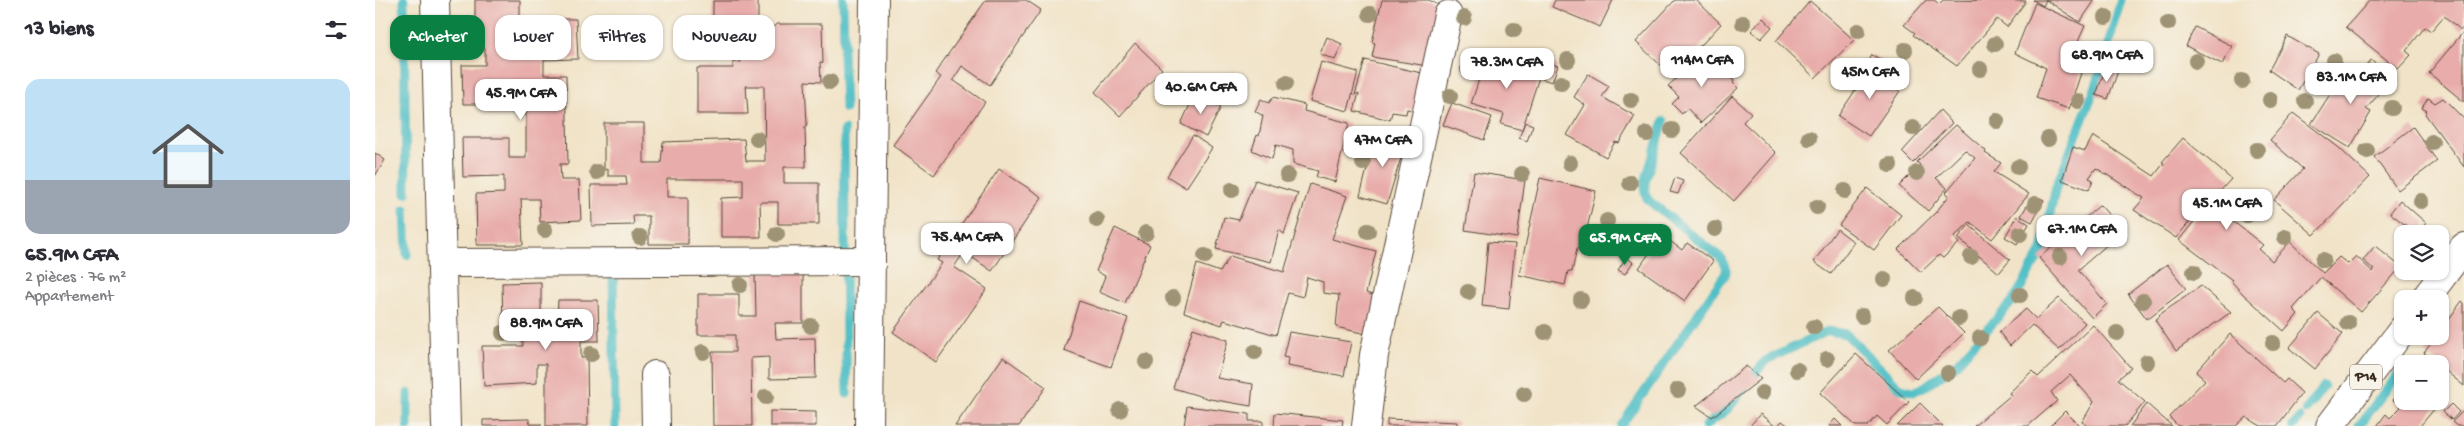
<!DOCTYPE html>
<html lang="fr">
<meta charset="utf-8">
<style>
:root{--surface:#fff;--page:#f2f2f3;--text:#2b2b33;--muted:#7c7c81;--line:#e1e1e2;--accent:#0b8043}
body{margin:0;font-family:"Gochi Hand",sans-serif;background:var(--page);color:var(--text);height:100vh;display:flex;flex-direction:column;font-size:19px;white-space:nowrap}
*{box-sizing:border-box;margin:0}
p{font-size:16px;color:var(--muted)}
.icon{flex:none;width:28px;height:28px;fill:none;stroke:currentColor;stroke-width:2;stroke-linecap:round;stroke-linejoin:round}
.map{position:relative;flex:1;overflow:hidden}
.details{display:flex;flex-direction:column;background:var(--surface);width:375px}
.details>*{flex:none}
.banner{position:absolute;left:15px;top:15px;width:475px;height:45px;display:flex;gap:10px}
.fabs{position:absolute;left:2019px;top:225px;display:grid;gap:10px}
.fabs a{display:grid;place-items:center;width:55px;height:55px;border-radius:10px;background:var(--surface);box-shadow:0 1px 4px #0004;font-size:25px}
.price{position:absolute;translate:-50% -42px;padding:0 11px;border-radius:10px;background:#fff;color:#222;font-size:16px;line-height:32px;filter:drop-shadow(0 1px 2px #0008)}
.price::after{content:'';position:absolute;left:50%;top:30px;width:15px;height:11px;margin-left:-8px;background:inherit;clip-path:polygon(0 0,100% 0,50% 100%)}
.price.active{background:var(--accent);color:#fff}
ul{padding:0;list-style:none}
li{display:grid;align-content:center;gap:10px;height:265px;padding:0 25px}
li+li{border-top:1px solid var(--line)}
li span{display:grid;place-items:center;height:155px;border-radius:15px;color:#555}
li>.icon{margin-inline-start:auto}
span .icon{width:90px;height:90px;fill:#fffc;stroke-width:1}
li b{font-size:21px}
h2{display:flex;justify-content:space-between;align-items:center;height:60px;padding:0 25px;font-size:21px}
.chip{padding:0 18px;border-radius:15px;background:var(--surface);box-shadow:0 1px 4px #0004;font-size:18px;line-height:45px}
.chip.active{background:var(--accent);color:#fff}
main{display:flex;flex:1;min-height:0}
.map>svg:first-child{display:block}
</style>
<main>
<section class="details">
<h2>13 biens<svg class="icon" aria-label="filters" viewBox="0 0 24 24"><path d="M4 7h16M4 17h16"/><circle cx="9" cy="7" r="2"/><circle cx="15" cy="17" r="2"/></svg></h2>
<ul>
<li><span style="background:linear-gradient(#bfe0f5 65%,#9aa5b1 0)"><svg class="icon" aria-label="home" viewBox="0 0 24 24"><path d="M3 11l9-7 9 7M6 9v11h12V9"/></svg></span><div><b>65.9M CFA</b><p>2 pièces · 76 m²</p><p>Appartement</p></div></li>
</ul>
</section>
<div class="map">
<svg width="2089" height="426" viewBox="0 0 2089 426">
<rect width="100%" height="100%" fill="#f7f3e8"/>
<filter id="ink" filterUnits="userSpaceOnUse"><feTurbulence type="fractalNoise" baseFrequency=".02" numOctaves="2"/><feDisplacementMap in="SourceGraphic" scale="10" xChannelSelector="R" yChannelSelector="G"/><feConvolveMatrix kernelMatrix="1 2 1 2 8 2 1 2 1" color-interpolation-filters="sRGB"/></filter>
<filter id="wash" filterUnits="userSpaceOnUse"><feTurbulence type="fractalNoise" baseFrequency=".0096" numOctaves="4" result="noise"/><feDisplacementMap in="SourceGraphic" scale="20" xChannelSelector="R" yChannelSelector="G"/><feGaussianBlur stdDeviation="1.12" result="paint"/><feColorMatrix in="noise" values="0 0 0 0 0 0 0 0 0 0 0 0 0 0 0 0 0 1.4 0 .05"/><feComposite in="paint" operator="in"/></filter>
<g filter="url(#wash)">
<rect width="100%" height="100%" fill="#f1e3c7"/>
<g fill="none" stroke-linecap="round" stroke-linejoin="round">
<g stroke="#51bfc6" stroke-width="9">
<path d="M29,0l2,193"/>
<path d="M468,0l1,46"/>
<path d="M468,51l2,58"/>
<path d="M469,130l2,216"/>
<path d="M30,209l2,46"/>
<path d="M238,264l2,162"/>
<path d="M471,352l1,42"/>
<path d="M2016,384l12,-16"/>
<path d="M33,393v33"/>
<path d="M1931,410l18,-24"/>
<path d="M1246,426l105,-153v-6l-6,-10 -72,-57 -3,-7v-11l19,-61"/>
<path d="M1330,426l23,-17 37,-48 63,-30 18,3 55,55 12,3 13,-6 30,-22 56,-62 11,-18 19,-34 14,-63 41,-104 24,-83"/>
<path d="M1918,426l7,-8"/>
<path d="M1984,426l29,-39"/>
</g>
</g>
<g id="blocks">
<g fill="#e8adab">
<path d="M100,0h45v42h16v-23h40l2,40 -34,1v15h22l2,89h-8l1,16h18l2,40 -41,2 -1,-23h-18l2,46h-46l-1,-51 28,-1v-17l-41,1 -1,-39h47v20h17v-75h-18l1,21h-46l-1,-39h23v-17h-10z"/>
<path d="M611,0h40l15,10 -51,75 -28,-19 -9,14 32,22 -51,73 -41,-30 48,-68 -6,-4z"/>
<path d="M1007,0h47l13,7 -14,59 -56,-9 3,-14 -3,-1z"/>
<path d="M1180,0h58l-13,27 -48,-20z"/>
<path d="M1300,0h21l25,24 -49,52 -36,-34z"/>
<path d="M1551,0h8l5,4 4,-4 83,1 -19,26 -10,-8 -40,47 -44,-31 2,-2 -11,-8z"/>
<path d="M1658,0h62l-15,22 -34,-22 -3,6z"/>
<path d="M1995,0h94v26l-3,4 -17,-14 -13,15 -6,-4 -19,24 5,4 -13,14 -52,-42z"/>
<path d="M338,1h45v26l18,-1v-2h46l1,39 -3,-1 1,20 -16,-1 2,45 -2,1 1,40h-22v16h35v41h-41v-22h-18l1,35h-40v-39l22,-1v-18h-76v18h21v47h-39v-28h-16l1,9 -42,1 -1,-41h36l-1,-9h-18v-7l-4,1v-47h40v40h17l2,-21 81,-3 2,22h19l-1,-75h-18l2,28h-51v-46h36v-6h8v-11h-28z"/>
<path d="M1435,1l44,39 -39,38 -39,-37z"/>
<path d="M1660,3l50,23 -18,40 14,7 -12,36 -33,-11 10,-30 -31,-15z"/>
<path d="M1388,18l9,9 -11,12 -10,-8z"/>
<path d="M1820,27l37,19 -10,18 -36,-18z"/>
<path d="M2089,31v71l-35,-29z"/>
<path d="M1912,36l32,18 -21,36 -29,-20z"/>
<path d="M952,37l15,7 -7,16 -15,-6z"/>
<path d="M760,43l27,26 -42,47 -25,-24z"/>
<path d="M1330,52l29,29 -1,2 5,5 -37,35 -14,-15 -5,6 -10,-10 7,-7 -11,-11z"/>
<path d="M1115,55l51,16 -19,59 -21,-6 3,-10 -33,-10 12,-37 3,1z"/>
<path d="M1497,55l16,8 -8,14 20,14 -31,45 -31,-20 23,-34 8,5 7,-11 -12,-6z"/>
<path d="M990,60l65,15 -7,38 -16,-4 -1,5 -14,-2 -2,8 -36,-9 5,-18 -4,2z"/>
<path d="M1996,60l21,19 -26,30 5,3 -21,36 -39,-24 23,-36 8,6z"/>
<path d="M946,62l37,10 -10,39 -38,-10z"/>
<path d="M1173,62l10,4 -6,16 -10,-3z"/>
<path d="M1731,67l12,4 -10,28 -12,-4z"/>
<path d="M1213,74l21,12 -7,11 33,19 -16,27 -4,-1 -9,15 -39,-22 18,-30 -11,-8z"/>
<path d="M820,94l26,13 -15,30 -25,-13z"/>
<path d="M1357,96l19,17 -8,9 33,31 -42,48 -53,-48z"/>
<path d="M898,97l32,8 -1,6 45,12 -14,59 -19,-5 2,-6 -25,-7v-14l-17,-5 -4,14 -20,-9 5,-15 2,1 4,-20 -8,-5 6,-12 8,4z"/>
<path d="M2053,98l7,5 8,-5 21,21v48l-39,-53 2,-3 -5,-3z"/>
<path d="M1077,103l40,14 -8,23 -41,-15z"/>
<path d="M1565,110l12,13 -39,40 -11,-11z"/>
<path d="M1918,113l45,34 32,30 -56,58 -40,-35 29,-31 -33,-29z"/>
<path d="M1150,122l8,3 -6,16 -8,-3z"/>
<path d="M1581,125l30,26 -1,2 16,10 -7,9 35,22 -37,45 -22,-17 -16,15 5,6 -16,15 -4,-3 -18,17 -23,-23 37,-36 14,-17 -3,-4 29,-34 -10,-8 -29,28 11,10 -19,23 -29,-25 21,-21 -3,-3z"/>
<path d="M2038,127l24,34 -39,29 -24,-33z"/>
<path d="M1002,131l29,10 -19,63 -27,-8z"/>
<path d="M818,135l19,13 -26,40 -19,-12z"/>
<path d="M1718,136l61,40 10,-13 -2,-1 21,-24 48,41 -24,27 13,5 43,34 -4,4 13,12 18,-19 33,31 16,-16 9,7 8,-8 17,16 1,-2 -11,-10 12,-14 26,21 -40,45 -40,-35 -28,32 5,5 -14,17 -41,-37 -12,-13 1,-1 -53,-40 21,-26 -3,-1 -21,25 -42,-28 10,-12 -48,-30 -7,10 4,2 -4,10 -27,-10 11,-33 12,4z"/>
<path d="M0,153l10,7 -10,16z"/>
<path d="M624,169l43,28 -50,74 -28,-19 -10,15 33,22 -51,73 -43,-30 49,-69 -5,-3z"/>
<path d="M1099,172l51,8 -8,58 -52,-8z"/>
<path d="M1165,178l56,13 -14,58 -5,-1 -5,24 -4,-1 -3,14 -46,-10z"/>
<path d="M1300,178l8,3 -5,13 -8,-2z"/>
<path d="M880,180l43,13 -14,41 -5,-4 -8,32 -55,-13 8,-32 15,3z"/>
<path d="M935,184l37,12 -15,43 44,12 -10,42 10,3 -6,39 -34,-8 3,-32 -16,-2v-11l-16,-5 -4,20 -15,-4 -12,42 -52,-15 -2,5 -38,-13 13,-48 23,8 10,-16 54,16z"/>
<path d="M1492,188l34,27 -27,35 -35,-25z"/>
<path d="M1663,197l6,3 -12,22 -11,-6 9,-16 5,3z"/>
<path d="M2025,200l26,23 -9,11 -27,-21z"/>
<path d="M1725,205l23,26 -45,39 29,34 -15,14 -53,-60z"/>
<path d="M1642,216l12,8 -12,20 -12,-7z"/>
<path d="M1594,225l41,35 -11,13 -41,-35z"/>
<path d="M740,228l35,17 -25,58 -26,-11 6,-16 -9,-5z"/>
<path d="M1462,229l17,13 -23,32 -17,-12z"/>
<path d="M1267,234l11,7 -7,12 -11,-6z"/>
<path d="M1287,235l20,15 5,-7 26,18 -28,40 -46,-33z"/>
<path d="M1113,242l27,2 -6,65 -27,-3z"/>
<path d="M1251,258l7,4 -8,12 -7,-4z"/>
<path d="M1792,264l19,25 -39,30 -19,-25z"/>
<path d="M428,272v51h-28l1,16 39,-1 1,40 -47,1v-22l-18,1 1,68h-39l-1,-74h23v-17h-37v-41h41v22h17l-1,-43z"/>
<path d="M166,282v39l16,1 1,-22h40l1,41h-18v17h6l1,68h-42v-62h-9v19l-53,3 -2,-40h41v-18l-20,1 -1,-46z"/>
<path d="M1826,286l30,26 -55,39 -21,-31 5,-4 -1,-1z"/>
<path d="M1684,298l26,25 -26,27 -27,-25 -22,21 -11,-14 27,-23 10,10z"/>
<path d="M704,301l49,17 -17,49 -47,-17z"/>
<path d="M2087,301l2,2v83l-24,-20v-2l-16,-11 12,-17h4v-5z"/>
<path d="M1563,307l26,26 -48,46 -27,-29z"/>
<path d="M1943,313l25,21 -28,35 -26,-21z"/>
<path d="M1718,325l38,43 -13,11 27,23 -20,24h-38l-5,-4 12,-20 -24,-27 -19,17 6,9 -29,25h-54l37,-31 -2,-2 23,-22 6,6z"/>
<path d="M818,328l35,12 -11,38 36,6 -2,22 -41,-7 -37,-11z"/>
<path d="M914,332l62,10 -7,34 -57,-10 1,-8 -5,-1z"/>
<path d="M1855,334l53,49 4,-4 15,14 -25,33h-16l-15,-9 -10,9h-58l-9,-9 36,-37 -9,-8z"/>
<path d="M1481,354l53,48 -22,23 -10,-9 -9,10h-12l-36,-33z"/>
<path d="M628,357l43,30 -27,39h-64z"/>
<path d="M1371,366l15,13 -49,38 -16,-11z"/>
<path d="M2028,391v10h37v-9l7,7 -8,10 -3,-2 -16,19h-43l9,-12 4,4 11,-11 -8,-7z"/>
<path d="M1545,403l23,23h-46z"/>
<path d="M1772,404l25,22h-42z"/>
<path d="M2076,404l8,8 -7,8 -9,-8z"/>
<path d="M812,406l62,8v7h14v5h-79z"/>
<path d="M2089,410v16h-7l-5,-4z"/>
<path d="M395,411l46,1v14h-46z"/>
<path d="M1690,411l15,15h-30z"/>
<path d="M900,413l68,7 -1,6h-68z"/>
<path d="M1385,414l15,12h-25z"/>
<path d="M154,419l1,5h11v2h-58v-6z"/>
<path d="M1012,419l70,3v4h-70z"/>
<path d="M1460,419l7,7h-13z"/>
<path d="M1407,421l7,5h-11z"/>
</g>
</g>
</g>
<g filter="url(#ink)">
<use href="#blocks" fill-opacity="0" stroke="#564637" stroke-width="1"/>
<g fill="none" stroke-linecap="round" stroke-linejoin="round">
<g stroke="#564637" stroke-width="30">
<g id="street">
<path d="M60,0l11,426"/>
<path d="M67,263l429,-2"/>
<path d="M280,375l1,51"/>
<path d="M494,426l5,-426"/>
<path d="M991,426l8,-71 74,-340"/>
</g>
</g>
<g stroke="#564637" stroke-width="30">
<g id="primary">
<path d="M2050,299l39,-52"/>
<path d="M1955,426l73,-97"/>
</g>
</g>
<use href="#street" stroke="#fff" stroke-width="28"/>
<use href="#primary" stroke="#fff" stroke-width="28"/>
</g>
<g fill="#9e9374">
<circle cx="995" cy="14" r="8"/>
<circle cx="1731" cy="17" r="8"/>
<circle cx="1089" cy="18" r="8"/>
<circle cx="1368" cy="23" r="8"/>
<circle cx="1793" cy="23" r="8"/>
<circle cx="157" cy="30" r="8"/>
<circle cx="1139" cy="30" r="8"/>
<circle cx="1483" cy="31" r="8"/>
<circle cx="1620" cy="44" r="8"/>
<circle cx="1530" cy="50" r="8"/>
<circle cx="1718" cy="56" r="8"/>
<circle cx="1193" cy="60" r="8"/>
<circle cx="1821" cy="61" r="8"/>
<circle cx="1959" cy="61" r="8"/>
<circle cx="1093" cy="69" r="8"/>
<circle cx="1605" cy="69" r="8"/>
<circle cx="1480" cy="74" r="8"/>
<circle cx="1867" cy="81" r="8"/>
<circle cx="455" cy="82" r="8"/>
<circle cx="911" cy="83" r="8"/>
<circle cx="1186" cy="83" r="8"/>
<circle cx="1075" cy="96" r="8"/>
<circle cx="1256" cy="100" r="8"/>
<circle cx="1895" cy="100" r="8"/>
<circle cx="1703" cy="101" r="8"/>
<circle cx="1930" cy="101" r="8"/>
<circle cx="2017" cy="108" r="8"/>
<circle cx="1622" cy="121" r="8"/>
<circle cx="1538" cy="128" r="8"/>
<circle cx="1297" cy="130" r="8"/>
<circle cx="1272" cy="134" r="8"/>
<circle cx="1434" cy="138" r="8"/>
<circle cx="382" cy="139" r="8"/>
<circle cx="1673" cy="139" r="8"/>
<circle cx="2057" cy="142" r="8"/>
<circle cx="1882" cy="150" r="8"/>
<circle cx="1992" cy="151" r="8"/>
<circle cx="988" cy="163" r="8"/>
<circle cx="1195" cy="163" r="8"/>
<circle cx="1515" cy="165" r="8"/>
<circle cx="1643" cy="167" r="8"/>
<circle cx="222" cy="172" r="8"/>
<circle cx="1542" cy="173" r="8"/>
<circle cx="1147" cy="174" r="8"/>
<circle cx="912" cy="175" r="8"/>
<circle cx="1255" cy="183" r="8"/>
<circle cx="857" cy="190" r="8"/>
<circle cx="1470" cy="191" r="8"/>
<circle cx="2046" cy="201" r="8"/>
<circle cx="1660" cy="204" r="8"/>
<circle cx="1442" cy="207" r="8"/>
<circle cx="1872" cy="215" r="8"/>
<circle cx="722" cy="220" r="8"/>
<circle cx="1232" cy="221" r="8"/>
<circle cx="1340" cy="229" r="8"/>
<circle cx="170" cy="230" r="8"/>
<circle cx="993" cy="231" r="8"/>
<circle cx="771" cy="233" r="8"/>
<circle cx="402" cy="234" r="8"/>
<circle cx="1645" cy="234" r="8"/>
<circle cx="265" cy="237" r="8"/>
<circle cx="1910" cy="237" r="8"/>
<circle cx="830" cy="256" r="8"/>
<circle cx="1596" cy="257" r="8"/>
<circle cx="1685" cy="257" r="8"/>
<circle cx="1948" cy="260" r="8"/>
<circle cx="1819" cy="272" r="8"/>
<circle cx="1509" cy="279" r="8"/>
<circle cx="365" cy="285" r="8"/>
<circle cx="1093" cy="292" r="8"/>
<circle cx="1645" cy="295" r="8"/>
<circle cx="798" cy="298" r="8"/>
<circle cx="1540" cy="298" r="8"/>
<circle cx="1206" cy="300" r="8"/>
<circle cx="1768" cy="301" r="8"/>
<circle cx="1487" cy="316" r="8"/>
<circle cx="1584" cy="318" r="8"/>
<circle cx="1973" cy="323" r="8"/>
<circle cx="436" cy="326" r="8"/>
<circle cx="1439" cy="327" r="8"/>
<circle cx="1170" cy="332" r="8"/>
<circle cx="128" cy="333" r="8"/>
<circle cx="1742" cy="333" r="8"/>
<circle cx="1605" cy="338" r="8"/>
<circle cx="1898" cy="343" r="8"/>
<circle cx="328" cy="352" r="8"/>
<circle cx="880" cy="352" r="8"/>
<circle cx="216" cy="354" r="8"/>
<circle cx="1452" cy="359" r="8"/>
<circle cx="771" cy="362" r="8"/>
<circle cx="1772" cy="362" r="8"/>
<circle cx="1422" cy="370" r="8"/>
<circle cx="1573" cy="373" r="8"/>
<circle cx="1303" cy="390" r="8"/>
<circle cx="1387" cy="393" r="8"/>
<circle cx="1149" cy="394" r="8"/>
<circle cx="391" cy="397" r="8"/>
<circle cx="745" cy="410" r="8"/>
</g>
</g>
<g text-anchor="middle" dominant-baseline="central" stroke-width="4" stroke-linejoin="round" paint-order="stroke">
<rect fill="#f7f3e8" stroke="#73665b" stroke-width="1" x="1975" y="364.5" width="32" height="25" rx="4"/>
<g font-size="15" font-weight="bold" fill="#3b2a1e">
<text x="1991" y="377">P14</text>
</g>
</g>
</svg>
<div class="fabs">
<a><svg class="icon" aria-label="layers" viewBox="0 0 24 24"><path d="M12 4l9 5-9 5-9-5zM3 14l9 5 9-5"/></svg></a>
<a>+</a>
<a>−</a>
</div>
<b class="price" style="left:1732px;top:83px">68.9M CFA</b>
<b class="price" style="left:1327px;top:88px">114M CFA</b>
<b class="price" style="left:1132px;top:90px">78.3M CFA</b>
<b class="price" style="left:1495px;top:100px">45M CFA</b>
<b class="price" style="left:1976px;top:105px">83.1M CFA</b>
<b class="price" style="left:826px;top:115px">40.6M CFA</b>
<b class="price" style="left:146px;top:121px">45.9M CFA</b>
<b class="price" style="left:1008px;top:168px">47M CFA</b>
<b class="price" style="left:1852px;top:231px">45.1M CFA</b>
<b class="price" style="left:1707px;top:257px">67.1M CFA</b>
<b class="price" style="left:592px;top:265px">75.4M CFA</b>
<b class="price active" style="left:1250px;top:266px">65.9M CFA</b>
<b class="price" style="left:171px;top:351px">88.9M CFA</b>
<div class="banner">
<a class="chip active">Acheter</a>
<a class="chip">Louer</a>
<a class="chip">Filtres</a>
<a class="chip">Nouveau</a>
</div>
</div>
</main>
